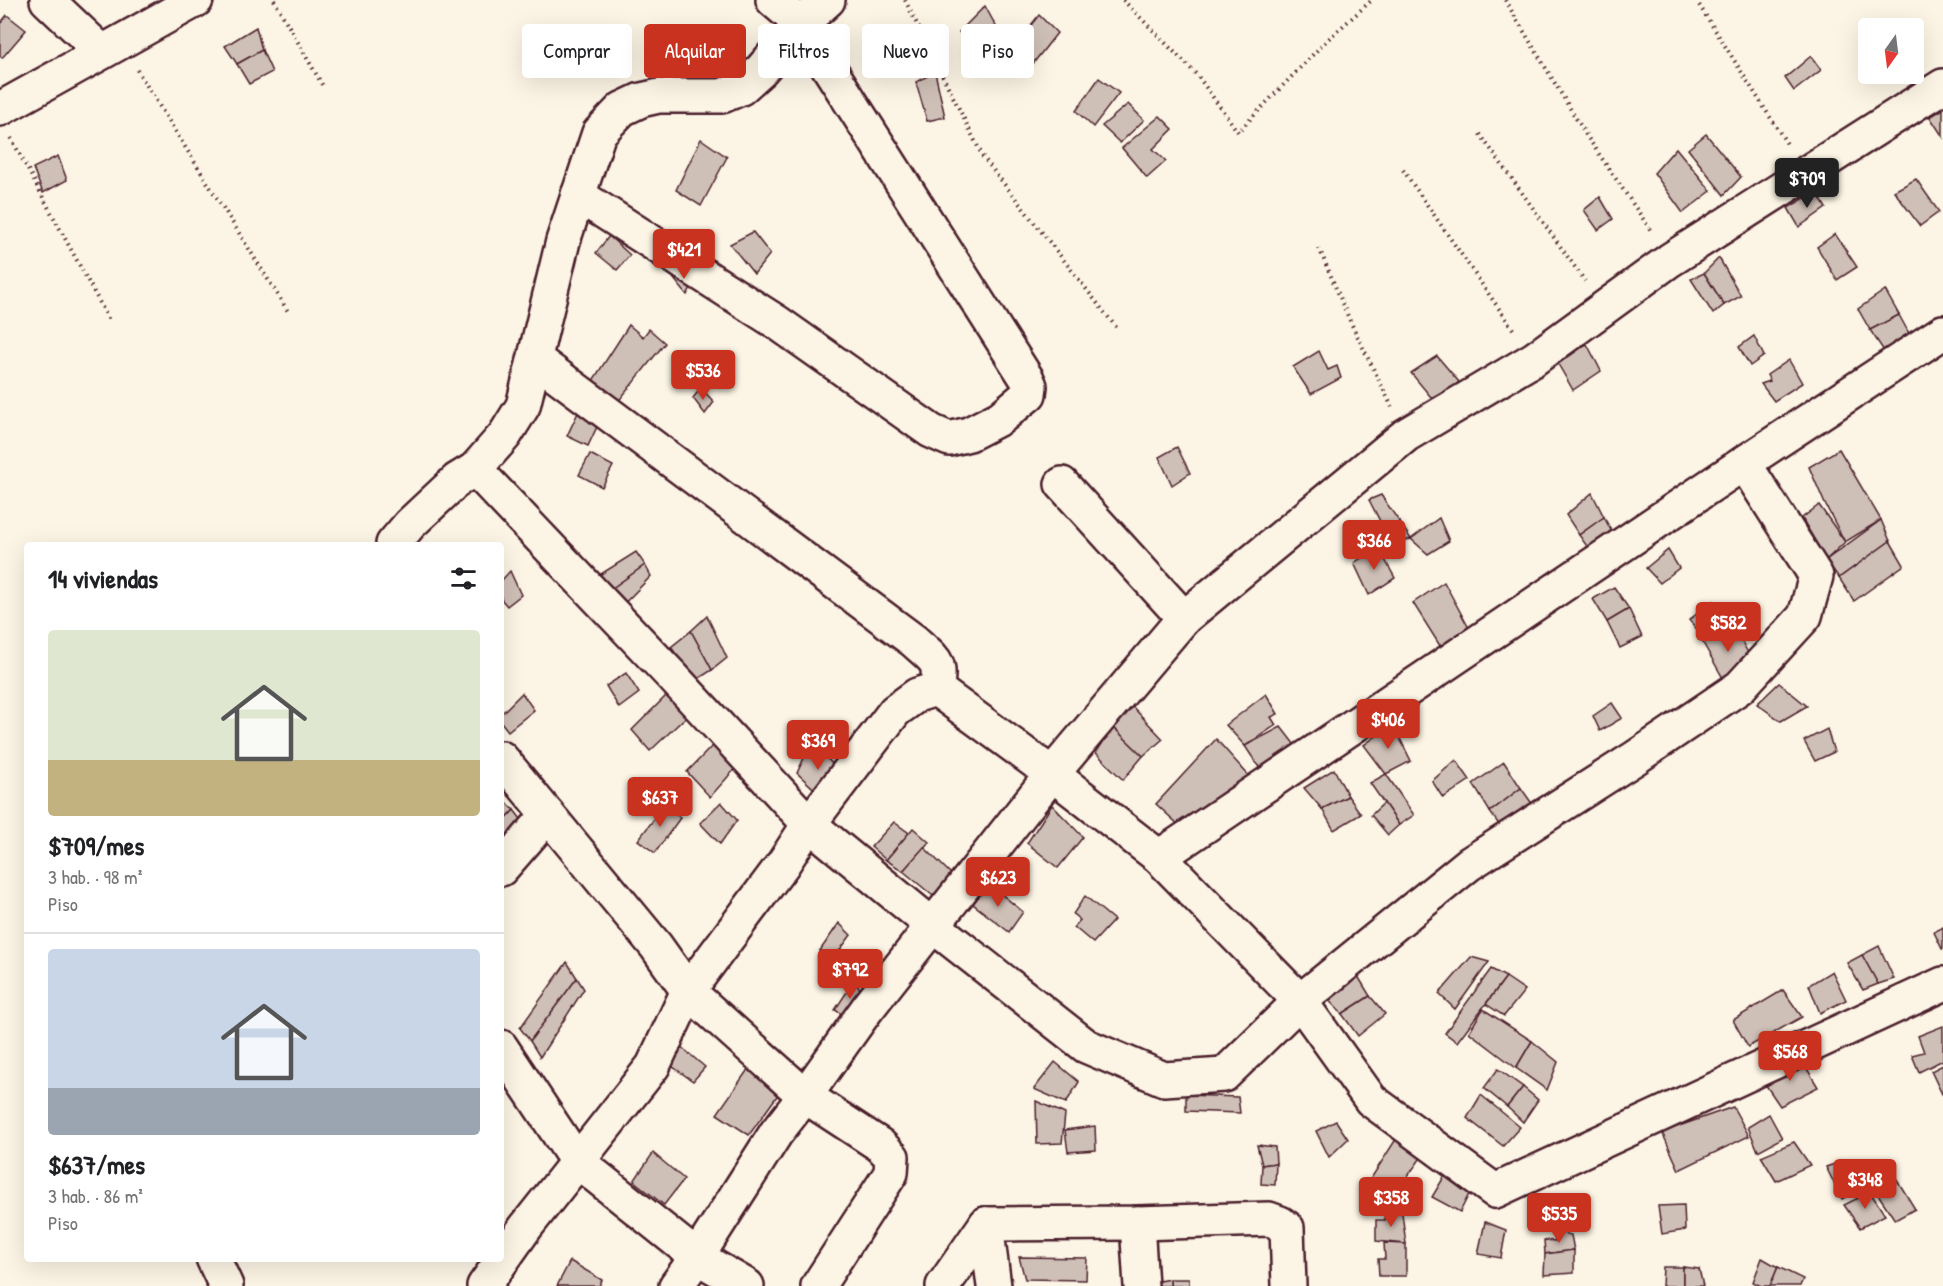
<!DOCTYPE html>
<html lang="es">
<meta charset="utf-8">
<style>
:root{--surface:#fff;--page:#f6f6f6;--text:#202124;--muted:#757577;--line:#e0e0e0;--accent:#c8321e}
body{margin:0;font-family:"Patrick Hand",sans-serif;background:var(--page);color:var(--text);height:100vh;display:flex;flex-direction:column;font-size:22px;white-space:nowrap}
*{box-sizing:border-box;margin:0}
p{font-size:20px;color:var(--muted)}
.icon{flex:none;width:33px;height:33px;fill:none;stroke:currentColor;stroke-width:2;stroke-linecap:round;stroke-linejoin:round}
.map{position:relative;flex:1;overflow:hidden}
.sheet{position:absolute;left:24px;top:542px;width:480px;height:720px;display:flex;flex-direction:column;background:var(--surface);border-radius:6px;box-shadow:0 6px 24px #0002}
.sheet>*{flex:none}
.guide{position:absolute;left:522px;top:24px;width:570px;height:54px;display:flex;gap:12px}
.needle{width:39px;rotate:194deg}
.controls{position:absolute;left:1858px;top:18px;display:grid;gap:12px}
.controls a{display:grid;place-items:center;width:66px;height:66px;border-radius:6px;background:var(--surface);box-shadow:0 6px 24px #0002;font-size:30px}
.price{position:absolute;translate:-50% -51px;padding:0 14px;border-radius:6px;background:var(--accent);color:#fff;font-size:20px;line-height:39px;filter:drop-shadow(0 2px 3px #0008)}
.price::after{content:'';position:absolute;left:50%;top:36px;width:18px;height:14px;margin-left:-9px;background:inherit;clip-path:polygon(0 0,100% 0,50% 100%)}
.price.active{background:#222;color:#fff}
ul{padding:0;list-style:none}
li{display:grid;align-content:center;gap:12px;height:318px;padding:0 24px}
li+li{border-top:2px solid var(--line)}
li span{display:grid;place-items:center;height:186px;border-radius:6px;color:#555}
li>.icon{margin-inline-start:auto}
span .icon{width:108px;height:108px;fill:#fffc;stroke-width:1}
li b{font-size:26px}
h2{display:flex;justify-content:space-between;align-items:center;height:72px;padding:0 24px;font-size:26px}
.tag{padding:0 21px;border-radius:6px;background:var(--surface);box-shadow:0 6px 24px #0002;font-size:21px;line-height:54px}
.tag.active{background:var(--accent);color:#fff}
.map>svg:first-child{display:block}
</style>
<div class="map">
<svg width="1943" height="1286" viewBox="0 0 1943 1286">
<rect width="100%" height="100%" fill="#fcf5e5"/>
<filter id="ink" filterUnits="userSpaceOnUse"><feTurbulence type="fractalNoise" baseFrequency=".0167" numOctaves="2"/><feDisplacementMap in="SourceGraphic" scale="12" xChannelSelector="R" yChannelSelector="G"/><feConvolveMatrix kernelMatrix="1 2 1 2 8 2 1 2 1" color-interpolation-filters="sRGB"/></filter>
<g filter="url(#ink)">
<g fill="#cfc0b7" stroke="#4a1f2b" stroke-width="1.5">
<path d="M985,6l13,24 -23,19 -16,-17z"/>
<path d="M7,15l19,15 -24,28 -2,-2v-32z"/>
<path d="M1039,15l18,18 -29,37 -18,-19z"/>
<path d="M256,27l6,23 -25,14 -12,-18z"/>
<path d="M262,50l10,22 -23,12 -12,-20z"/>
<path d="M1811,56l10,14 -27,21 -9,-13z"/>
<path d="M935,72l10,45 -18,4 -11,-39z"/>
<path d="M1099,78l20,15 -26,34 -17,-16z"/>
<path d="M1128,104l16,16 -24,23 -18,-17z"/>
<path d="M1943,109v28l-13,-20z"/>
<path d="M1160,116l13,13 -20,20 13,12 -19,17 -25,-30z"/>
<path d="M1706,134l35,43 -17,18 -36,-46z"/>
<path d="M701,139l26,18 -26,49 -25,-16z"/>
<path d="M1676,148l35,43 -28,22 -29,-40z"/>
<path d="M58,156l9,24 -24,13 -10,-25z"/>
<path d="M1916,179l23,33 -19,14 -26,-35z"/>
<path d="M1816,191l10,17 -27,19 -11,-19z"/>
<path d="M1600,197l13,22 -15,11 -14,-20z"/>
<path d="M753,232l17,22 -16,20 -24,-30z"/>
<path d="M1835,234l22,33 -20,13 -20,-33z"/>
<path d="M609,236l21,19 -13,15 -21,-17z"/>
<path d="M1719,258l22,38 -17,9 -20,-32z"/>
<path d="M666,269l32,6 -11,20z"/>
<path d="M1704,273l20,32 -11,9 -22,-35z"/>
<path d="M1885,290l14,25 -29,15 -12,-21z"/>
<path d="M1899,315l12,22 -25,17 -16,-24z"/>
<path d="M629,325l14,12 6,-8 16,14 -48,60 -25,-21z"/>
<path d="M1754,336l10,20 -14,10 -11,-19z"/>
<path d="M1587,344l14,27 -28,19 -15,-26z"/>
<path d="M1319,351l9,19 9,-4 4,12 -30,16 -18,-27z"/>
<path d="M1437,356l22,26 -24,20 -24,-29z"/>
<path d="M1789,360l13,23 -28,18 -13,-17 9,-3 -3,-6z"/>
<path d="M701,388l13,14 -9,12 -12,-16z"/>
<path d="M582,404l20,12 -14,30 -21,-10z"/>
<path d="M1177,447l13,26 -18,12 -13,-28z"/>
<path d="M1839,449l42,71 -36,22 -20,-38 -16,-37z"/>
<path d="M590,454l23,12 -11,21 -23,-12z"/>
<path d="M1592,493l12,24 -25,18 -13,-20z"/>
<path d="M1381,495l30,44 -19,5 -23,-44z"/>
<path d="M1819,505l26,37 -19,18 -24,-42z"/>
<path d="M1604,517l10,19 -23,16 -12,-17z"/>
<path d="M1439,518l10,23 -21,13 -17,-15z"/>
<path d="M1881,520l9,21 -51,37 -13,-18z"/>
<path d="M1890,541l14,24 -50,36 -15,-23z"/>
<path d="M1378,547l17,31 -26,17 -15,-32z"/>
<path d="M1668,550l11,18 -19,15 -14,-15z"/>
<path d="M636,552l9,13 -41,29 -11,-15z"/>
<path d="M645,565l6,11 -37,38 -10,-20z"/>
<path d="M510,571l11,24 -14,11 -6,-7v-18z"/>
<path d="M1444,582l26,48 -28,19 -29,-46z"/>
<path d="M1614,587l15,22 -22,13 -14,-23z"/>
<path d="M1713,601l13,18 -24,16 -13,-15z"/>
<path d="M1629,609l13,28 -22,11 -13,-26z"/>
<path d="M707,616l20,42 -15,12 -21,-39z"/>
<path d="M1732,624l20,36 -25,25 -24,-42z"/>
<path d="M691,631l21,39 -17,11 -24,-34z"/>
<path d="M626,673l13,20 -20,15 -13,-22z"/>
<path d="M1779,683l28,23 -26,15 -24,-17z"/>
<path d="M674,688l15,26 -39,37 -18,-21z"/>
<path d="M522,693l12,17 -26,21 -7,-9v-8z"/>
<path d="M1266,694l12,20 -7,3 5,8 -31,21 -19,-21z"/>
<path d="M1612,703l10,15 -22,13 -7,-15z"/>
<path d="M1130,704l33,35 -20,17 -30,-29z"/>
<path d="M1393,724l18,37 -25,13 -22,-29z"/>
<path d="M1113,727l30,29 -20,24 -27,-27z"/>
<path d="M1281,727l14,18 -35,24 -15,-23z"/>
<path d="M1827,729l7,23 -19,9 -11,-20z"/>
<path d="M1216,739l33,37 -69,50 -24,-22z"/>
<path d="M717,741l25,20 -32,36 -23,-25z"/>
<path d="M811,743l30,29 -18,25 -26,-24z"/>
<path d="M1456,760l14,20 -27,18 -11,-17z"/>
<path d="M1504,762l17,26 -31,24 -17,-28z"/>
<path d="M1334,769l14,27 -26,13 -18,-21z"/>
<path d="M1386,774l28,41 -15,10 -29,-42z"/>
<path d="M1521,788l17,24 -33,21 -15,-21z"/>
<path d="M501,796l13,14 -13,14z"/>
<path d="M1348,796l13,18 -27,16 -12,-21z"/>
<path d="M667,802l13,16 -25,35 -17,-13z"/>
<path d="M721,802l16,18 -17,24 -20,-21z"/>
<path d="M1384,803l15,22 -11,10 -17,-20z"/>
<path d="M1052,805l31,32 -25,31 -31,-25z"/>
<path d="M514,810l14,18 -27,21v-25z"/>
<path d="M894,822l15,11 -23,27 -15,-13z"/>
<path d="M913,828l16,14 -26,29 -17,-11z"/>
<path d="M924,847l30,30 -16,23 -35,-29z"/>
<path d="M988,883l35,29 -14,20 -36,-28z"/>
<path d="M1085,896l29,24 -21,23 -19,-16 6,-7 -7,-6z"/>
<path d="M839,923l12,12 -19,26 -13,-9z"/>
<path d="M1943,927v22h-1l-8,-17z"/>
<path d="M1879,946l15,33 -16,5 -16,-29z"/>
<path d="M1862,955l16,29 -15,6 -16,-27z"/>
<path d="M1471,957l18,5 -34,47 -16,-15z"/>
<path d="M567,962l10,16 -47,63 -10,-13z"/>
<path d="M1353,968l17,28 -28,18 -21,-22z"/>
<path d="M1491,969l15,8 -49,65 -12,-9z"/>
<path d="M1832,971l14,29 -26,13 -11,-28z"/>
<path d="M1506,977l19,13 -21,26 -18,-12z"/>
<path d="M577,978l7,11 -44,68 -10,-16z"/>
<path d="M854,981l10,13 -17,23 -12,-7z"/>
<path d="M1783,990l19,27 -54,30 -15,-27z"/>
<path d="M1370,996l15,18 -27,22 -16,-22z"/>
<path d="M1483,1009l49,32 -16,27 -47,-36z"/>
<path d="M1943,1026v34l-24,12 -7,-17 12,-3 -6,-16z"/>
<path d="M1532,1041l26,21 -11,28 -31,-22z"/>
<path d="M679,1045l26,22 -12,14 -27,-19z"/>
<path d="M1800,1057l18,30 -38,19 -19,-28z"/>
<path d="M1055,1062l24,20 -13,21 -32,-14z"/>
<path d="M1943,1065v29h-1l-11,-23z"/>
<path d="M749,1068l33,21 -33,46 -32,-21z"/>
<path d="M1498,1069l25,18 -16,20 -23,-19z"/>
<path d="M1523,1087l15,13 -15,22 -16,-15z"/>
<path d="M1186,1095l52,2 2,16 -54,-2z"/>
<path d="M1481,1095l39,32 -17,19 -36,-28z"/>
<path d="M1036,1101l29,13 -3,29 -25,1z"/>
<path d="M1733,1107l16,29 -70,34 -17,-38z"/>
<path d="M1769,1114l13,24 -24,13 -10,-24z"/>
<path d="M1336,1121l12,18 -19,18 -13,-26z"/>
<path d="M1095,1126l1,24 -28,2 -3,-22z"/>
<path d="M1398,1136l25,19 -38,53 -24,-14z"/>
<path d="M1794,1142l16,23 -34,16 -15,-25z"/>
<path d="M1257,1145l18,2 1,16 -14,2z"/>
<path d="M653,1153l31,26 -20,26 -30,-24z"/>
<path d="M1847,1160l18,26 -23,13 -16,-32z"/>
<path d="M1886,1162l29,47 -20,11 -27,-41z"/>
<path d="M1276,1163l-1,22 -14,-1 1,-19z"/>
<path d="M1447,1172l25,16 -12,24 -28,-15z"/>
<path d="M1870,1192l15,23 -25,13 -16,-23z"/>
<path d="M1684,1205l1,25 -23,4 -4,-28z"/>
<path d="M1385,1208l17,5 4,31 -30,-3v-21h9z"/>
<path d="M1485,1222l21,8 -5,28 -23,-4z"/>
<path d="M1554,1231l17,4 3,15 -29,4 -1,-14 11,1z"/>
<path d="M1384,1243l22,1v32h-27l-1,-17h7z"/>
<path d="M1574,1250v23l-30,2 1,-21z"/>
<path d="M1019,1257l68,1 -1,22 -61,-1z"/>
<path d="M1762,1258l16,9 -8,19h-9l-8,-4z"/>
<path d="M570,1261l32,19 -3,6h-42z"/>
<path d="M1663,1267h20v19h-21z"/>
<path d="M1683,1267l16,2 4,17h-20z"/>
<path d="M1778,1267l25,12 -3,7h-30z"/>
<rect x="1170" y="1279" width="19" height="7"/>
<path d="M1170,1279v7h-22v-3z"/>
</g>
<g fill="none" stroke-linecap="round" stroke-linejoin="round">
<g stroke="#4a1f2b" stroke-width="38">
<g id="minor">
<path d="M47,0l55,52"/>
<path d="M0,109l196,-109"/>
<path d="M578,195l200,128 153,108 18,8 20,-5 31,-16 29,-24 1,-8 -3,-7 -226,-355 -28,-24"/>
<path d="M535,359l379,282c19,18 29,19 22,48l116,85 107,83 141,144 71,99 124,91 448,-207"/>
<path d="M475,469l197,207 137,148 123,101 154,121 78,33 60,-4 76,-74 169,-137 166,-106 105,-71 65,-71 11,-40 -72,-113"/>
<path d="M1062,484l122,134"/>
<path d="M393,544l17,-20 47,-44 18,-11 30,-34 18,-29 40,-165 36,-108 23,-24 19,-9 18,-4h63l19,-8 20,-18 40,-46 27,-24"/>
<path d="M501,758l155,188 32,45 117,105 75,49 12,12 -1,16 -73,113"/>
<path d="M1159,857l585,-394 199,-131"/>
<path d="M501,869l47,-54"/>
<path d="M501,1047l75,113 121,97 50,29"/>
<path d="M1137,1223l4,63"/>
<path d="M986,1224l151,-1 132,-4 11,4 7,5 2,58"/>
<path d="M986,1224l8,62"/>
<path d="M213,1258l13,28"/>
<path d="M484,1286l41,-58 128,-162 35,-75 95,-127 26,-40 86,-113 22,-16 19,-6"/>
<path d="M676,1286l21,-29 79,-124 29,-37 62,-87 185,-235 132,-156 222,-183 128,-76 136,-99 273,-174"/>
<path d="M943,1286l43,-62"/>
</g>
</g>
<g stroke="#4a1f2b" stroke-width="4" stroke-dasharray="1.5 4.5" stroke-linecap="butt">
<path d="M274,0l50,88"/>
<path d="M905,0l78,157 133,170"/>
<path d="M1123,0l74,75 41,57 89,-92 45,-40"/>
<path d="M1505,0l81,135 66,97"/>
<path d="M1696,0l93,147"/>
<path d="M137,70l152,243"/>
<path d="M1480,134l105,147"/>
<path d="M11,138l98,182"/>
<path d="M1403,170l112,162"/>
<path d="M1319,248l31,73 42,86"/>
</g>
<use href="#minor" stroke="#fcf5e5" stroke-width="33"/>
</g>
</g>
</svg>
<div class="controls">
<a><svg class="needle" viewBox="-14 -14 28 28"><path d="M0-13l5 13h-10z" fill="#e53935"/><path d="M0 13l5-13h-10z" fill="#757577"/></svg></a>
</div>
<b class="price active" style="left:1807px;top:209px">$709</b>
<b class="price" style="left:684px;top:280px">$421</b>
<b class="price" style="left:703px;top:401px">$536</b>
<b class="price" style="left:1374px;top:571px">$366</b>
<b class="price" style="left:1728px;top:653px">$582</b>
<b class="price" style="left:1388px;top:750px">$406</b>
<b class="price" style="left:818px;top:771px">$369</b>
<b class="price" style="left:660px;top:828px">$637</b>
<b class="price" style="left:998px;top:908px">$623</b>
<b class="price" style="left:850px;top:1000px">$792</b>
<b class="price" style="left:1790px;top:1082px">$568</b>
<b class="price" style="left:1865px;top:1210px">$348</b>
<b class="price" style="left:1391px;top:1228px">$358</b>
<b class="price" style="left:1559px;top:1244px">$535</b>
<div class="guide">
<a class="tag">Comprar</a>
<a class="tag active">Alquilar</a>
<a class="tag">Filtros</a>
<a class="tag">Nuevo</a>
<a class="tag">Piso</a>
</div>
<section class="sheet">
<h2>14 viviendas<svg class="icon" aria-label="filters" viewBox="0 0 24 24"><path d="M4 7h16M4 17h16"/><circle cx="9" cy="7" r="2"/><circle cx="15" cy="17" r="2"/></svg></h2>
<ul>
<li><span style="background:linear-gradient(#dfe7d0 70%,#c2b280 0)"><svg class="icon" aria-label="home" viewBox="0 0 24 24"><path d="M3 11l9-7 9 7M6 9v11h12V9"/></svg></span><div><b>$709/mes</b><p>3 hab. · 98 m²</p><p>Piso</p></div></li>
<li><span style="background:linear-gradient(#c9d6e8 75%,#9aa5b1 0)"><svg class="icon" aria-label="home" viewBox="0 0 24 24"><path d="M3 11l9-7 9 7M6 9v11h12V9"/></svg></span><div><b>$637/mes</b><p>3 hab. · 86 m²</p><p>Piso</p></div></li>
</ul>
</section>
</div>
